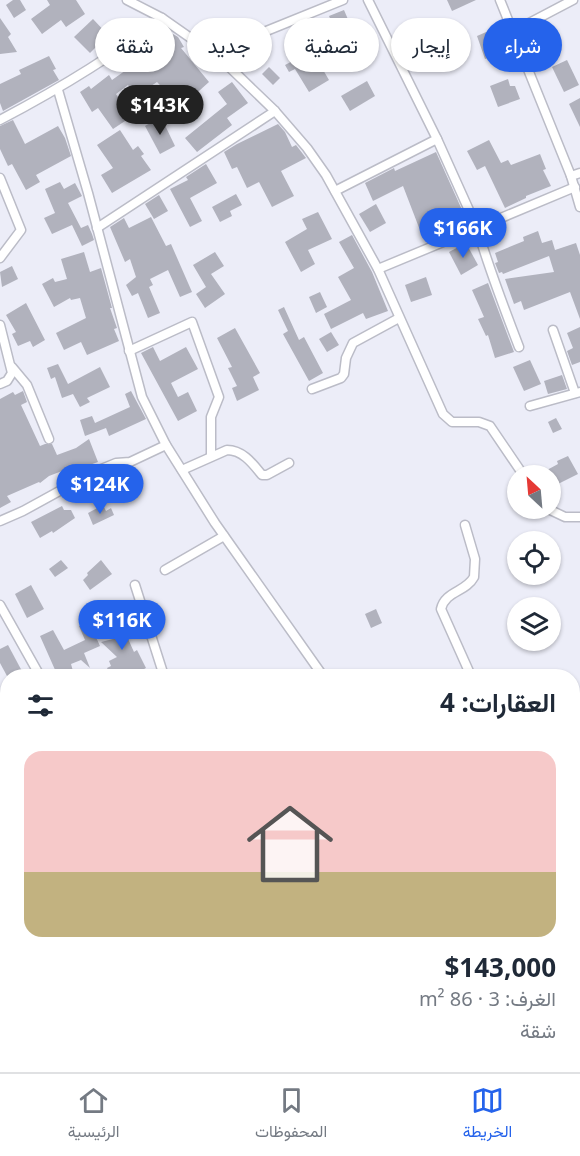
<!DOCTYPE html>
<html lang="ar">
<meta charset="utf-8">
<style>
:root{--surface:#fff;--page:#f6f6f7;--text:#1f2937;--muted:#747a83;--line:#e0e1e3;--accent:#2563eb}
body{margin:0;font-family:"Noto Sans",Vazirmatn,sans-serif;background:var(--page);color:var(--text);direction:rtl;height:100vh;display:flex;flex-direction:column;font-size:22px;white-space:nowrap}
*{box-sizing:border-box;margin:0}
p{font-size:20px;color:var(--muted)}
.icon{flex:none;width:33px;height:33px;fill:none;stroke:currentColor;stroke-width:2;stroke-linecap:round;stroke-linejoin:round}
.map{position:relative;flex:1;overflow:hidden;direction:ltr}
.details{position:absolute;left:0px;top:669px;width:580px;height:404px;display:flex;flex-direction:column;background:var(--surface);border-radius:24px 24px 0 0;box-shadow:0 2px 4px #0004;direction:rtl}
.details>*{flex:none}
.hud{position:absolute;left:18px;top:18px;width:544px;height:54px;direction:rtl;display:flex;gap:12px}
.needle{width:39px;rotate:334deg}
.tools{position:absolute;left:507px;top:465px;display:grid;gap:12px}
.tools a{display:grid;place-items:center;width:54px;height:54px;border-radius:50%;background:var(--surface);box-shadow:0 2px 4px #0004;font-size:30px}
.price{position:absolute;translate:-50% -51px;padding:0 14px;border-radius:21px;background:var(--accent);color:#fff;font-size:20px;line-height:39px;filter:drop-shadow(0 2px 3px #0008)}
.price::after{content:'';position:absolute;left:50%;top:36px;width:18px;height:14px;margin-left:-9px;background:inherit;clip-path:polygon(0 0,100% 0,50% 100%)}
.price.on{background:#222;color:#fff}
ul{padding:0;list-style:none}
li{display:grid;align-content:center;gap:12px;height:318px;padding:0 24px}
li span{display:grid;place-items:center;height:186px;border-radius:18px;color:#555}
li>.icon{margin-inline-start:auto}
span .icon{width:108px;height:108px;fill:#fffc;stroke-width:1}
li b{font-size:26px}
h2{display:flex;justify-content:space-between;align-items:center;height:72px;padding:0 24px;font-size:26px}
.pill{padding:0 21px;border-radius:27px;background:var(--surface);box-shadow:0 2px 4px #0004;font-size:21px;line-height:54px}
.pill.on{background:var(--accent);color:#fff}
.dock{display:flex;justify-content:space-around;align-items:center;height:84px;border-top:2px solid var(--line);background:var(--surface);font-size:16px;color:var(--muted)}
.dock a{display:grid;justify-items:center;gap:3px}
.dock .on{color:var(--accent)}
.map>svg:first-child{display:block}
</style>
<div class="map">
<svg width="580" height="1072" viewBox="0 0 580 1072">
<rect width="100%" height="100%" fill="#ecedf8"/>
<g fill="#b1b2bd">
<path d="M13,0h7l6,10 -12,8 -8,-13z"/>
<path d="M47,0h29l9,14 -19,13 -5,-7 -19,14 -11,-15 19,-14z"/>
<path d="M447,0h29l-24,11z"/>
<path d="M344,10l9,21 -8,4 -3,-6 -6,3 -7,-16z"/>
<path d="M0,18l11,16 -3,3 9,15 -17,2z"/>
<path d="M93,19l15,16 -18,18 -16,-16z"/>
<path d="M164,29l5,8 4,-3 5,3 6,10 -3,1 28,34 -28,25 -24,-25 -21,14 -8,-11 -12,9 15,23 -18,12 -15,-21 -6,4 -12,-20 9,-6 2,3 18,-14 3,5 24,-17 -6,-11 30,-16 -2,-4z"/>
<path d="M493,29l2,7 -4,3 11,14 -17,6 -8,-23z"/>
<path d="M304,55l8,13 7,-5 10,17 -20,12 -14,-23 -6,3 -4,-7z"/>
<path d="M49,56l7,13 -3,1 6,10 -56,31 -3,-8v-19l21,-10 -2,-4z"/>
<path d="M567,60l12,25 -15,7 -12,-25z"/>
<path d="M269,67l11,11 -7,7 -11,-11z"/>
<path d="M508,79l2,7h5l5,13 -22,8 -8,-21z"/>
<path d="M367,81l8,15 -25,15 -9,-15z"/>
<path d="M232,82l16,21 -21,15 5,7 -35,27 -12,-14 42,-34 -9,-12z"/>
<path d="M580,98v29l-11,-23z"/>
<path d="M161,117l14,29 -15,8 -15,-28z"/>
<path d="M13,120l12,24 33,-18 7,12 6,18 -35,19 4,7 -14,8 -14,-26 -4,2 -8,-17v-23z"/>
<path d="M278,124l7,8 7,15 4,-2 10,13 -25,13 13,25 -22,11 -13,-25 -12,6 -10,-21 -5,2 -8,-17 13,-8z"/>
<path d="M120,130l13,20 5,-4 6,8 -3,2 10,14 -39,23 -11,-18 12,-7 -16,-23z"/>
<path d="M489,140l12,23 7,-3 3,5 29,-11 6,15 -3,1 8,16 -25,10v2l-21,10 -20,-42 -8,4 -10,-19z"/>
<path d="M436,152l31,69 -44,17 -20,-52 -30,15 -8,-18 29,-15 1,3z"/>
<path d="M206,164l11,19 -27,15 12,23 -12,6 -20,-38 18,-9 -2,-3z"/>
<path d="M60,182l4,7 11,-6 7,13 -14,7 13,25 7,-3 4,9 2,6 -12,6 -10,-21 -20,9 -8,-16 11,-5 -10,-24z"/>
<path d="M236,194l6,11 -12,6 2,5 -12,6 -8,-15z"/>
<path d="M159,195l9,16 -14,8 -9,-15z"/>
<path d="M376,204l10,19 -16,9 -11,-18z"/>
<path d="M318,212l14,27 -24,11 7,14 -14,8 -16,-30 22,-13 -5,-10z"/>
<path d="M151,217l15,29 5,-2 21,48 -12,5 -12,-27 -18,9 3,6 -4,2 11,26 -12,5 -10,-25 -6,3 -6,-11 10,-8 -6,-18 -5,3 -15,-35 14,-9 5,10z"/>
<path d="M538,231l4,12 10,-3 3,10 21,-7 4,12v64l-10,-27 -46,18 -3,-9 -7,3 -9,-25 49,-7 -5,-16 -46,18 -1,-2 -3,1 -4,-10 3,-1 -3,-9 29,-12 -1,-4z"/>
<path d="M352,235l20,37 16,39 -22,8 -3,-6 -32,16 -7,-15 27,-14 -13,-23 16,-9 -15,-26z"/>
<path d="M466,243l12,22 -17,10 -12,-23z"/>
<path d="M84,252l6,20 11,-4 11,40h-2l7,20 -3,1 5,12 -32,14 -6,-13 -17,8 -8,-17 30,-15 -6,-20 -9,2 -1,-2 -16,9 -12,-23 11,-6 2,4 12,-3 -6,-20z"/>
<path d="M215,252l9,14 -13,8 14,20 -20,14 -9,-14 10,-7 -13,-22z"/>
<path d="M12,266l6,13 -16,8 -2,-15z"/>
<path d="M426,277l6,18 -21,7 -6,-17z"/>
<path d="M488,283l26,69 -19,6 -7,-23 -2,1 -8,-17 6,-2 -12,-27z"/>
<path d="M320,292l7,15 -11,6 -7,-16z"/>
<path d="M26,303l19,37 -12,7 -3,-6 -12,5 -6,-12 4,-2 -10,-17z"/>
<path d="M284,307l15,33 5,-3 19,36 -14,8 -26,-47 5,-3 -10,-21z"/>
<path d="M580,327v35l-8,3 -5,-14 6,-3 -6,-15z"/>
<path d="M235,328l25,45 -7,4 6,13 -22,11 -5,-13 5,-2 -9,-18 4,-1 -15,-29z"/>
<path d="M331,332l8,13 -12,7 -8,-13z"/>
<path d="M153,347l7,14 26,-14 12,22 -27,14 7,14 10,-5 9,19 -19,10 -37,-68z"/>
<path d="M530,360l11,24 -17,7 -11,-24z"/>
<path d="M58,364l10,20 32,-17 10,20 -23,11 3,4 -10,5 -7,-13 -11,4 -7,-21 -4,2 -4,-11z"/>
<path d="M562,375l5,14 -19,5 -4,-13z"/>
<path d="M23,391l4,11 -6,3 19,41 5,-2h7l5,11 19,-7 13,-9 9,23 -20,7 1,3 -15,5 -2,-6 -13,5 -9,7 -1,-1 -32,14 4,6 -11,6v-109l13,-7 2,3z"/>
<path d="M131,391l15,28 -37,17 -3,-8 -21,8 -5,-16 12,-4 3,7 35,-16 -5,-13z"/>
<path d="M556,418l6,11 -9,4 -5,-11z"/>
<path d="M568,456l10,18 -24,12 -7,-16 11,-6 -1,-3z"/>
<path d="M103,505l3,6 5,-3 3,7 -21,10 -5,-12z"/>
<path d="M62,506l2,4h7l4,8 -19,13 -3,2 -1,-2 -12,7 -9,-16z"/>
<path d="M61,560l7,8 -13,9 -6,-8z"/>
<path d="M101,560l11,14 -22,16 -7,-10 5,-5 -1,-2z"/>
<path d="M31,585l13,24 -17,9 -12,-24z"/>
<path d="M376,609l6,14 -11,5 -6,-14z"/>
<path d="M123,615l1,8 3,5 -3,2 10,22 3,-2 9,18 -12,6 -1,-2 -10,4h-12l-4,-8 4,-2 -2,-5 8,-4 -16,-15 12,-3 -10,-16 9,-5 1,6z"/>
<path d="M90,623l2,13 3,-1 5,11 -16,7 6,15 -9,-8 -10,4 2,7 -9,4 -2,-5 -6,2 -16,-36 13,-6 11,20 21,-10 -6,-14z"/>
<path d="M8,645l15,28 -8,3h-8l-7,-13v-14z"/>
<path d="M8,702v16l-8,3v-16z"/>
<path d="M8,783v25l-8,-13v-7z"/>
<path d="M8,879v25h-2l-6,-13v-9z"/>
<path d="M8,983v20l-8,2v-19z"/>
<path d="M5,1055l3,10 3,7h-11v-15z"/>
<path d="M104,1065h22l2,7h-22z"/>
<path d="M391,1065h19l5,7h-20z"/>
</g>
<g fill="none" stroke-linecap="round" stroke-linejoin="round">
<g stroke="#bbbcc7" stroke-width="11">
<g id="minor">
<path d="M127,0l35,18 60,42 53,51 32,37 19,27 52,94 65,145 9,8h27l11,4 34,50"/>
<path d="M368,0l69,139 40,89 98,-41"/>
<path d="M500,0l71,176 9,31"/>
<path d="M512,32l61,-32"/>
<path d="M212,53l131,-53"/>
<path d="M58,90l30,103 54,204 24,48 49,78 108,153"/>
<path d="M0,120c57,-30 111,-62 162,-102"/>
<path d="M571,176l9,-3"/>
<path d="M0,178l21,52 -21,28"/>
<path d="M335,191l102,-52"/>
<path d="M97,228l178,-117"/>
<path d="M378,269l99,-41c12,41 27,80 42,119"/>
<path d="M0,325l12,48 -5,8 -7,3"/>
<path d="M553,330l22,63"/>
<path d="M129,351l63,-29 27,75 -8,20v39"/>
<path d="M12,367l15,18 22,54"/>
<path d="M312,389l29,-11 3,-4 2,-16 7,-15 46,-25"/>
<path d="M530,406l50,-14"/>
<path d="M182,470l45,-20c16,0 26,14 35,25h5l22,-12"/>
<path d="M546,508l19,9h15"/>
<path d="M0,521l23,-10 71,-39 22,-9 14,-1 36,-17"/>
<path d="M465,525l10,34 -1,18c-8,15 -29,14 -33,32l30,67"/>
<path d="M165,570l59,-34"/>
<path d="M135,585l29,91"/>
<path d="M0,605l40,71"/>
<path d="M0,733l8,8"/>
<path d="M573,838l7,-3"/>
<path d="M0,912l8,-2"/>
<path d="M573,988l7,6"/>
<path d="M0,1022l8,-2"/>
<path d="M573,1028l7,-6"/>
<path d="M0,1034l8,15"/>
<path d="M15,1065l3,7"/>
<path d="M132,1065l3,7"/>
<path d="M251,1065l3,7"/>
<path d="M441,1065l9,7"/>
<path d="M356,1072l13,-7"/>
<path d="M522,1072l8,-7"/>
</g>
</g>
<use href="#minor" stroke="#fff" stroke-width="8"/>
</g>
</svg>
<div class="tools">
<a><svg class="needle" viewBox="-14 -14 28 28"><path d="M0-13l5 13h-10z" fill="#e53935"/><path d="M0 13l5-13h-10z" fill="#747a83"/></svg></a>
<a><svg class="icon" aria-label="locate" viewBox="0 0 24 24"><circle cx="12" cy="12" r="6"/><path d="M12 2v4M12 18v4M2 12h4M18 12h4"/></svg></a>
<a><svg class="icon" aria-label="layers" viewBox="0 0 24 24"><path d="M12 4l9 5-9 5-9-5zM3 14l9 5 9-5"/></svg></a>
</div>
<b class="price on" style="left:160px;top:136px">$143K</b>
<b class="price" style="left:463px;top:259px">$166K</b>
<b class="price" style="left:100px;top:515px">$124K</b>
<b class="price" style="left:122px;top:651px">$116K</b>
<div class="hud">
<a class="pill on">شراء</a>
<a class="pill">إيجار</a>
<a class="pill">تصفية</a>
<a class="pill">جديد</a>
<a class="pill">شقة</a>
</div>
<section class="details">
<h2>العقارات: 4<svg class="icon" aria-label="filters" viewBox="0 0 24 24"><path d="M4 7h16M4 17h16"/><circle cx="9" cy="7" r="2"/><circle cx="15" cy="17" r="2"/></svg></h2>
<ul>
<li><span style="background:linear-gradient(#f6c9c9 65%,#c2b280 0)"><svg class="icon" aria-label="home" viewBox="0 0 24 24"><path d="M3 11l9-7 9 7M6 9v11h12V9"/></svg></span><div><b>$143,000</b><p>الغرف: 3 · 86 m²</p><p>شقة</p></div></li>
</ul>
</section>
</div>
<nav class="dock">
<a class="on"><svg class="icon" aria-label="map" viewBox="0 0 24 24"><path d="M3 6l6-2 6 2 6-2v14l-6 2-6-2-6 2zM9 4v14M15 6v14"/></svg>الخريطة</a>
<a><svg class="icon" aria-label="saved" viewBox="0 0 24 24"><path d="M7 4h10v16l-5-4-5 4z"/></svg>المحفوظات</a>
<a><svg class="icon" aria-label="home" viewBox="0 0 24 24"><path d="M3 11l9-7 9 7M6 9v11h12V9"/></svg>الرئيسية</a>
</nav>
